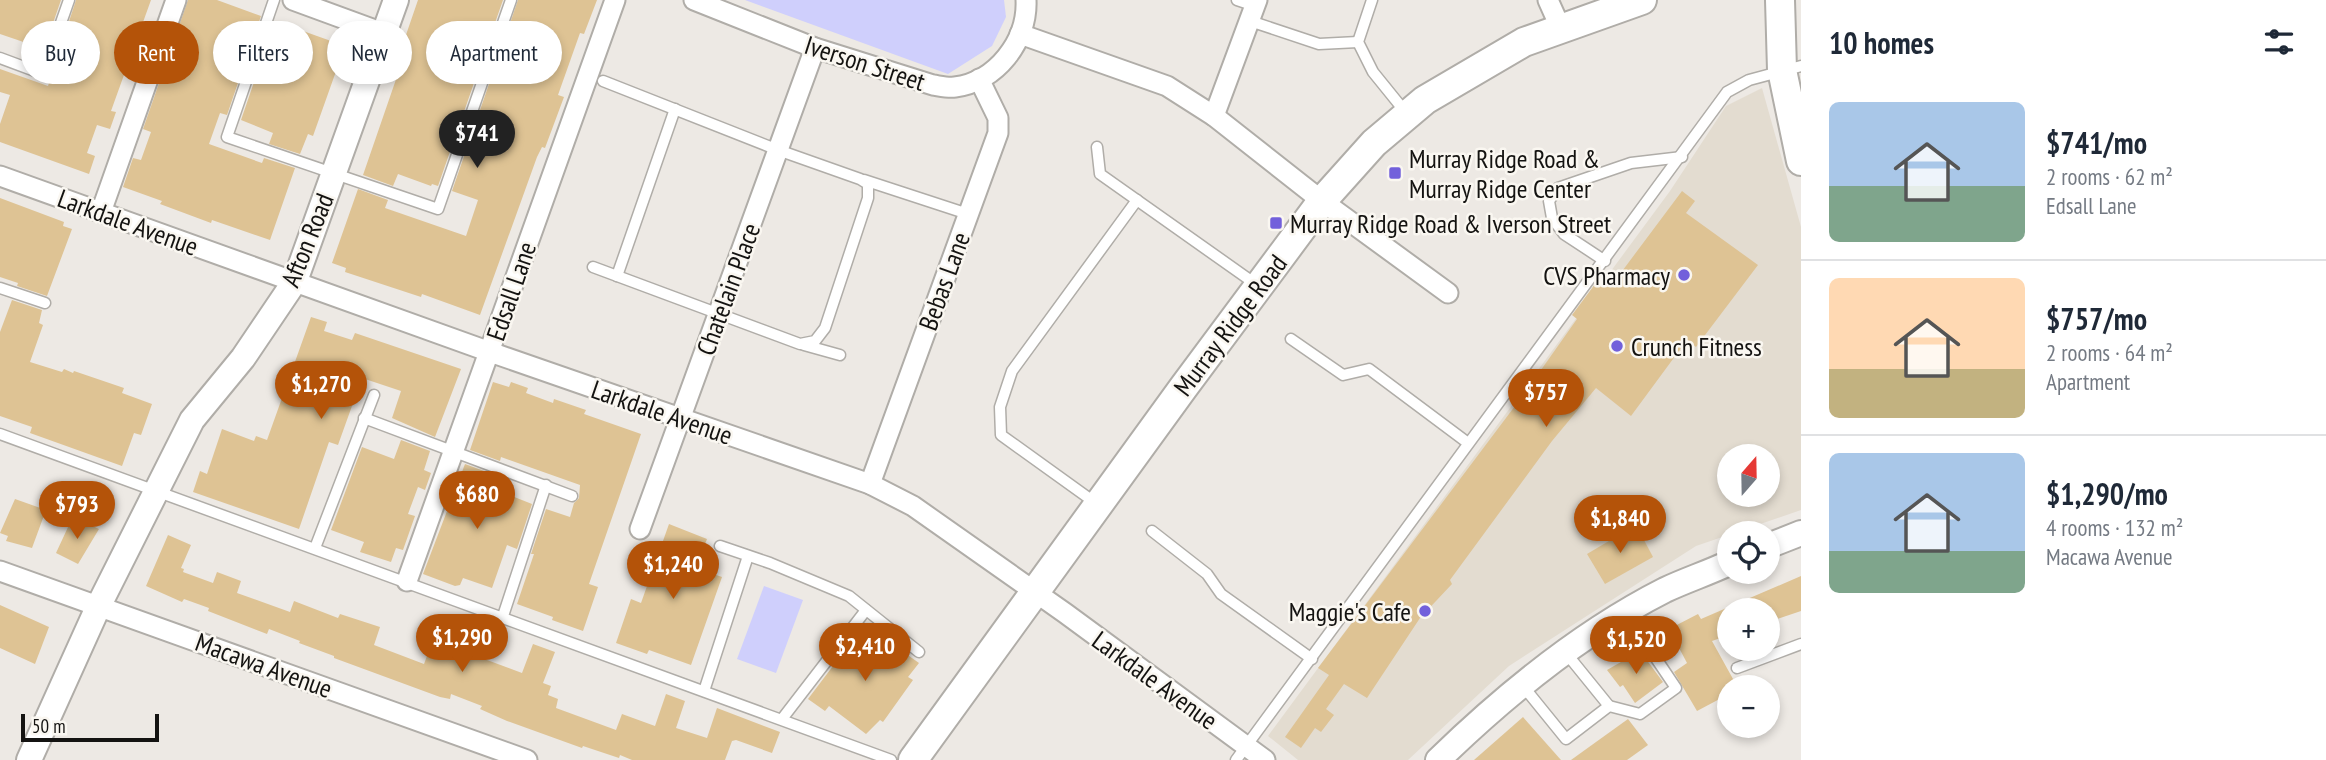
<!DOCTYPE html>
<meta charset="utf-8">
<style>
:root{--surface:#fff;--page:#f6f6f7;--text:#1f2937;--muted:#747a83;--line:#e0e1e3;--accent:#b45309}
body{margin:0;font-family:"PT Sans Narrow",sans-serif;background:var(--page);color:var(--text);height:100vh;display:flex;flex-direction:column;font-size:26px;white-space:nowrap}
*{box-sizing:border-box;margin:0}
p{font-size:23px;color:var(--muted)}
.icon{flex:none;width:38px;height:38px;fill:none;stroke:currentColor;stroke-width:2;stroke-linecap:round;stroke-linejoin:round}
.map{position:relative;flex:1;overflow:hidden}
.side{display:flex;flex-direction:column;background:var(--surface);width:525px}
.side>*{flex:none}
.banner{position:absolute;left:21px;top:21px;width:665px;height:63px;display:flex;gap:14px}
.needle{width:46px;rotate:20deg}
.fabs{position:absolute;left:1717px;top:444px;display:grid;gap:14px}
.fabs a{display:grid;place-items:center;width:63px;height:63px;border-radius:50%;background:var(--surface);box-shadow:0 4px 10px #0003;font-size:35px}
.scale{position:absolute;left:21px;bottom:18px;width:138px;box-sizing:border-box;padding-left:7px;border:4px solid #141311;border-top:0;font-size:19px;line-height:24px;white-space:nowrap;color:#141311;-webkit-text-stroke:5px #faf7f1;paint-order:stroke}
.price{position:absolute;translate:-50% -60px;padding:0 16px;border-radius:24px;background:var(--accent);color:#fff;font-size:23px;line-height:46px;filter:drop-shadow(0 2px 4px #0008)}
.price::after{content:'';position:absolute;left:50%;top:42px;width:21px;height:16px;margin-left:-10px;background:inherit;clip-path:polygon(0 0,100% 0,50% 100%)}
.price.active{background:#222;color:#fff}
ul{padding:0;list-style:none}
li{display:flex;align-items:center;gap:21px;height:175px;padding:0 28px}
li+li{border-top:2px solid var(--line)}
li span{display:grid;place-items:center;flex:none;width:196px;height:140px;border-radius:10px;color:#555}
li>.icon{margin-inline-start:auto}
span .icon{width:84px;height:84px;fill:#fffc;stroke-width:1}
li b{font-size:30px}
h2{display:flex;justify-content:space-between;align-items:center;height:84px;padding:0 28px;font-size:30px}
.chip{padding:0 24px;border-radius:32px;background:var(--surface);box-shadow:0 4px 10px #0003;font-size:24px;line-height:63px}
.chip.active{background:var(--accent);color:#fff}
main{display:flex;flex:1;min-height:0}
.map>svg:first-child{display:block}
</style>
<main>
<div class="map">
<svg width="1801" height="760" viewBox="0 0 1801 760">
<rect width="100%" height="100%" fill="#ede9e4"/>
<path fill="#e3dcd0" fill-rule="evenodd" d="M1762,88l39,139v283l-105,36 -187,120 -101,94h-110l-30,-24 402,-545 56,-85zM1729,457h39v38h-39z"/>
<g fill="#cfcffc">
<path d="M745,0h259l2,17 -14,29 -44,28z"/>
<path d="M764,586l39,14 -27,73 -39,-14z"/>
</g>
<g fill="#dec394">
<path d="M0,0h61l-17,49 -44,-15z"/>
<path d="M76,0h75l-40,111 5,1 -6,17 -13,-4 -10,28 8,3 -6,18 -89,-32v-18l10,-29 -10,-3v-23l48,17z"/>
<path d="M188,0h29l44,16 -34,99 -7,-2 -11,31 53,19 2,-5 31,10 -25,72 -58,-20 -1,3 -51,-19 2,-3 -39,-14 10,-29 8,2 10,-28 -8,-3z"/>
<path d="M418,0h85l-65,186 -6,-2 -1,2 -33,-12 -5,12 -30,-11 39,-113 -5,-1z"/>
<path d="M518,0h79l-13,34 -4,-1 -22,62 6,2 -19,51 -3,-1 -5,10 -57,158 -58,-21 -1,3 -76,-25 1,-4 -14,-5 26,-74 30,11 -3,8 81,28 12,-36 -26,-9z"/>
<path d="M275,21l70,25 -32,90 -5,-2 -8,20 -31,-10 4,-11 -32,-13z"/>
<path d="M1682,191l13,10 -9,12 72,52 -62,82 -9,-7 -56,76 -35,-28 -44,53 -102,139 2,4 -32,34 -53,80 -23,-14 -18,25 8,6 -13,17 -6,-4 -14,20 -16,-11 44,-62 -11,-7 206,-274 53,-75 -5,-4 26,-35 13,6z"/>
<path d="M0,198l64,24 -1,4 9,3 -25,67 -30,-10 1,-3 -18,-6z"/>
<path d="M12,300l30,10 -3,13 4,2 -13,37 32,10 2,-3 9,4 1,-2 50,17 -2,5 30,11 -11,31 -7,-2 -12,33 -92,-33 2,-6 -32,-11v-84z"/>
<path d="M311,317l16,5 -3,9 28,9 3,-7 106,36 -26,68 -43,-19 9,-27 -39,-13 -24,67 -9,-3 -30,87 -106,-37 7,-21 7,3 15,-45 32,12 2,-5 11,4z"/>
<path d="M493,382l16,5 2,-5 17,6 -2,5 27,10 1,-4 32,11 -2,4 57,20 -52,150 9,3 -15,44 -31,-11 1,-3 -36,-13 17,-50h-3l15,-45 24,8 4,-14 5,-5 1,-13 -79,-28 -1,4 -30,-11z"/>
<path d="M401,440l29,11 -6,19 7,3 -6,17 -7,-3 -10,27 7,2 -12,34 -7,-2 -5,14 -31,-10 4,-10 -33,-12 31,-83 32,12z"/>
<path d="M465,464l30,11 -4,10 4,1 -1,3 38,15 -15,45 -10,-4 -15,43 -29,-10 -3,7 -5,1 -32,-12z"/>
<path d="M15,499l31,11 -14,38 -26,-7 2,-5 -8,-3z"/>
<path d="M80,520l19,9 -21,35 -22,-11 13,-28 7,3z"/>
<path d="M669,524l38,15 -11,29 26,9 -31,88 -42,-15 -2,4 -31,-11 15,-44 10,4z"/>
<path d="M1636,525l17,32 -48,27 -18,-30z"/>
<path d="M168,535l23,10 -10,23 3,1 -1,3 30,11 4,-11 24,9 -4,12 53,19 4,-11 44,17 2,-4 40,13 -6,18 50,19 9,-24 89,33 11,-29 22,8 -12,31 8,3 -3,9 10,4 -2,9 60,22 6,-16 33,12 11,-32 19,7 -9,27 31,10 10,-30 63,24 -8,21 -36,-13 -4,1 -7,19h-93l-12,-5 -1,3 -36,-12 -1,2 -75,-27 -27,-12 2,-3 -31,-12 -1,5 -10,-2 -106,-39v-2l-35,-13 1,-2 -31,-12 -2,5 -59,-23 1,-3 -25,-9 -2,3 -36,-16z"/>
<path d="M1801,576v35l-33,11v-11h-39v24l-17,6 26,47h-9v6l-32,17 -23,-39 13,-9 -18,-34 29,-15 3,5z"/>
<path d="M0,605l49,22 -14,37 -35,-16z"/>
<path d="M858,633l27,20 7,-9 27,19 -11,14 5,3 -30,42 -3,-2 -14,14 -37,-28 -4,5 -17,-12z"/>
<path d="M1640,651l23,31 -28,21 -12,-18 -3,2 -13,-17z"/>
<path d="M1523,717l38,43h-87z"/>
<path d="M1628,719l20,26 -21,15h-56z"/>
</g>
<g fill="none" stroke-linecap="round" stroke-linejoin="round">
<g stroke="#b0ada8" stroke-width="13">
<g id="service">
<path d="M274,0l-47,137 211,72 73,-209"/>
<path d="M1237,0l18,6"/>
<path d="M1372,0l-14,42 15,30 34,42"/>
<path d="M1250,21l69,23 39,-2"/>
<path d="M0,58l43,16 26,-74"/>
<path d="M1097,147l3,27 157,111"/>
<path d="M864,180l104,34"/>
<path d="M1605,261l-41,-27 -12,-16 -3,-17 9,-13 73,-25 51,-6"/>
<path d="M593,267l207,77 15,-3 10,-13 43,-130v-14l-8,-5 -82,-29 -175,-69"/>
<path d="M617,276l58,-167"/>
<path d="M0,288l45,15"/>
<path d="M1291,339l52,36 26,-6 99,74"/>
<path d="M804,345l36,10"/>
<path d="M364,418l208,78"/>
<path d="M0,434l891,326"/>
<path d="M1097,504l-96,-69 -1,-28 12,-36 125,-171"/>
<path d="M1152,531l55,43 14,20 91,65"/>
<path d="M720,546l50,17 79,33 70,56"/>
<path d="M315,548l59,-153"/>
<path d="M503,616l43,-131"/>
<path d="M1737,668l64,-24"/>
<path d="M1523,686l43,53 43,-33 -43,-53"/>
<path d="M704,691l44,-135"/>
<path d="M1609,706l31,8 36,-26 -50,-74"/>
<path d="M782,719l84,-109"/>
<path d="M1236,760l491,-668 22,-12 52,-14"/>
</g>
</g>
<g stroke="#b0ada8" stroke-width="23">
<g id="minor">
<path d="M293,0l90,33"/>
<path d="M694,0l121,48 118,37c7,1 15,3 22,2 41,-5 73,-46 71,-87"/>
<path d="M1548,0l13,29"/>
<path d="M1020,34l147,52 47,30 108,85 126,92"/>
<path d="M1214,116l43,-116"/>
<path d="M0,176l490,176 380,132 43,22 152,107 200,147"/>
<path d="M101,212l75,-212"/>
<path d="M870,484l128,-351v-15l-19,-39"/>
<path d="M640,529l175,-481"/>
<path d="M0,571l527,189"/>
<path d="M407,581l208,-581"/>
</g>
</g>
<g stroke="#b0ada8" stroke-width="28">
<g id="tertiary">
<path d="M1768,546l33,-13"/>
<path d="M29,760l70,-155 93,-185 51,-62 52,-77 101,-281"/>
<path d="M1438,760c66,-64 144,-128 227,-170 21,-10 43,-17 64,-27"/>
</g>
</g>
<g stroke="#b0ada8" stroke-width="32">
<g id="secondary">
<path d="M1780,0l2,70 19,91"/>
<path d="M913,760l270,-372 139,-187 52,-58 51,-43 99,-58 118,-42"/>
</g>
</g>
<use href="#service" stroke="#fff" stroke-width="10"/>
<use href="#minor" stroke="#fff" stroke-width="19"/>
<use href="#tertiary" stroke="#fff" stroke-width="24"/>
<use href="#secondary" stroke="#fff" stroke-width="28"/>
</g>
<g fill="#7260db" stroke="#faf7f1" stroke-width="2.5">
<rect x="1388" y="166" width="14" height="14" rx="3.5"/>
<rect x="1269" y="216" width="14" height="14" rx="3.5"/>
<circle cx="1684" cy="275" r="7"/>
<circle cx="1617" cy="346" r="7"/>
<circle cx="1425" cy="611" r="7"/>
</g>
<g text-anchor="middle" dominant-baseline="central" stroke-width="5" stroke-linejoin="round" paint-order="stroke">
<g font-size="26" fill="#141311" stroke="#faf7f1">
<text transform="translate(865 63) rotate(18)">Iverson Street</text>
<text transform="translate(128 222) rotate(20)">Larkdale Avenue</text>
<text transform="translate(307 240) rotate(-68)">Afton Road</text>
<text transform="translate(944 281) rotate(-70)">Bebas Lane</text>
<text transform="translate(728 289) rotate(-70)">Chatelain Place</text>
<text transform="translate(511 291) rotate(-71)">Edsall Lane</text>
<text transform="translate(1230 325) rotate(-53)">Murray Ridge Road</text>
<text transform="translate(662 412) rotate(19)">Larkdale Avenue</text>
<text transform="translate(264 665) rotate(20)">Macawa Avenue</text>
<text transform="translate(1155 680) rotate(36)">Larkdale Avenue</text>
</g>
<g font-size="26" fill="#141311" stroke="#faf7f1" text-anchor="start">
<text x="1409" y="158">Murray Ridge Road &amp;<tspan x="1409" dy="30">Murray Ridge Center</tspan></text>
<text x="1290" y="223">Murray Ridge Road &amp; Iverson Street</text>
<text x="1670" y="275" text-anchor="end">CVS Pharmacy</text>
<text x="1631" y="346">Crunch Fitness</text>
<text x="1411" y="611" text-anchor="end">Maggie's Cafe</text>
</g>
</g>
</svg>
<div class="fabs">
<a><svg class="needle" viewBox="-14 -14 28 28"><path d="M0-13l5 13h-10z" fill="#e53935"/><path d="M0 13l5-13h-10z" fill="#747a83"/></svg></a>
<a><svg class="icon" aria-label="locate" viewBox="0 0 24 24"><circle cx="12" cy="12" r="6"/><path d="M12 2v4M12 18v4M2 12h4M18 12h4"/></svg></a>
<a>+</a>
<a>−</a>
</div>
<div class="scale">50 m</div>
<b class="price active" style="left:477px;top:170px">$741</b>
<b class="price" style="left:321px;top:421px">$1,270</b>
<b class="price" style="left:1546px;top:429px">$757</b>
<b class="price" style="left:477px;top:531px">$680</b>
<b class="price" style="left:77px;top:541px">$793</b>
<b class="price" style="left:1620px;top:555px">$1,840</b>
<b class="price" style="left:673px;top:601px">$1,240</b>
<b class="price" style="left:462px;top:674px">$1,290</b>
<b class="price" style="left:1636px;top:676px">$1,520</b>
<b class="price" style="left:865px;top:683px">$2,410</b>
<div class="banner">
<a class="chip">Buy</a>
<a class="chip active">Rent</a>
<a class="chip">Filters</a>
<a class="chip">New</a>
<a class="chip">Apartment</a>
</div>
</div>
<section class="side">
<h2>10 homes<svg class="icon" aria-label="filters" viewBox="0 0 24 24"><path d="M4 7h16M4 17h16"/><circle cx="9" cy="7" r="2"/><circle cx="15" cy="17" r="2"/></svg></h2>
<ul>
<li><span style="background:linear-gradient(#a9c7e8 60%,#7fa58c 0)"><svg class="icon" aria-label="home" viewBox="0 0 24 24"><path d="M3 11l9-7 9 7M6 9v11h12V9"/></svg></span><div><b>$741/mo</b><p>2 rooms · 62 m²</p><p>Edsall Lane</p></div></li>
<li><span style="background:linear-gradient(#ffd9b3 65%,#c2b280 0)"><svg class="icon" aria-label="home" viewBox="0 0 24 24"><path d="M3 11l9-7 9 7M6 9v11h12V9"/></svg></span><div><b>$757/mo</b><p>2 rooms · 64 m²</p><p>Apartment</p></div></li>
<li><span style="background:linear-gradient(#a9c7e8 70%,#7fa58c 0)"><svg class="icon" aria-label="home" viewBox="0 0 24 24"><path d="M3 11l9-7 9 7M6 9v11h12V9"/></svg></span><div><b>$1,290/mo</b><p>4 rooms · 132 m²</p><p>Macawa Avenue</p></div></li>
</ul>
</section>
</main>
